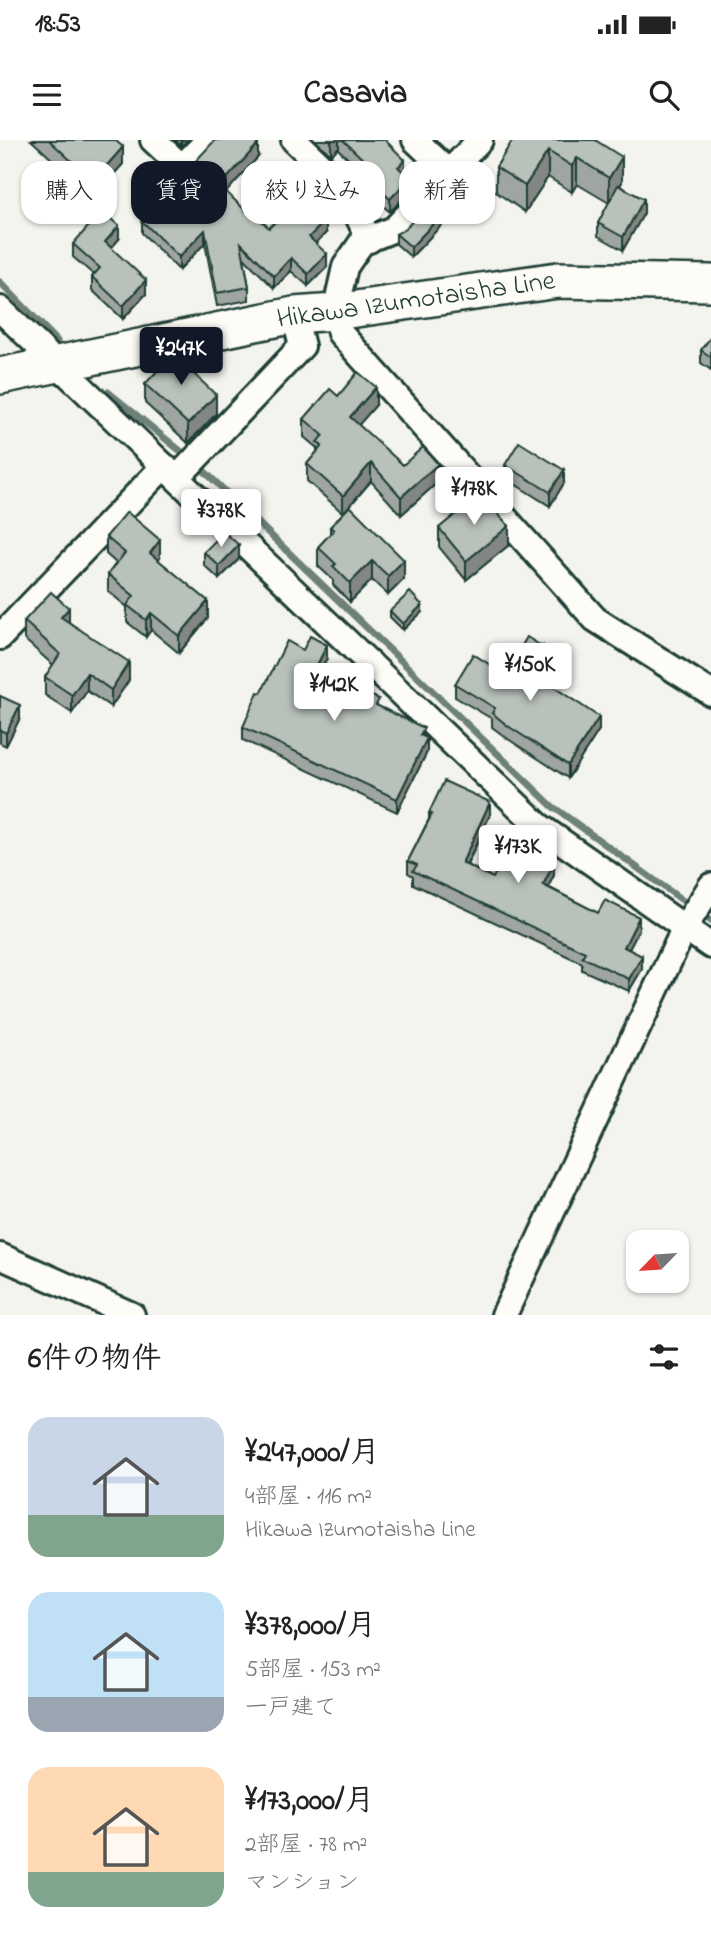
<!DOCTYPE html>
<html lang="ja">
<meta charset="utf-8">
<style>
:root{--surface:#fff;--page:#f2f2f2;--text:#222;--muted:#767676;--accent:#111827}
body{margin:0;font-family:"Indie Flower","Klee One",sans-serif;background:var(--page);color:var(--text);height:100vh;display:flex;flex-direction:column;font-size:26px;white-space:nowrap}
*{box-sizing:border-box;margin:0}
p{font-size:23px;color:var(--muted)}
.icon{flex:none;width:38px;height:38px;fill:none;stroke:currentColor;stroke-width:2;stroke-linecap:round;stroke-linejoin:round}
.map{position:relative;height:1175px;overflow:hidden}
.side{display:flex;flex-direction:column;background:var(--surface);flex:1}
.side>*{flex:none}
.banner{position:absolute;left:21px;top:21px;width:670px;height:63px;display:flex;gap:14px}
.needle{width:46px;rotate:245deg}
.fabs{position:absolute;left:626px;top:1090px;display:grid;gap:14px}
.fabs a{display:grid;place-items:center;width:63px;height:63px;border-radius:14px;background:var(--surface);box-shadow:0 2px 5px #0004;font-size:35px}
.price{position:absolute;translate:-50% -60px;padding:0 16px;border-radius:7px;background:#fff;color:#222;font-size:23px;line-height:46px;filter:drop-shadow(0 2px 4px #0008)}
.price::after{content:'';position:absolute;left:50%;top:42px;width:21px;height:16px;margin-left:-10px;background:inherit;clip-path:polygon(0 0,100% 0,50% 100%)}
.price.on{background:var(--accent);color:#fff}
ul{padding:0;list-style:none}
li{display:flex;align-items:center;gap:21px;height:175px;padding:0 28px}
li span{display:grid;place-items:center;flex:none;width:196px;height:140px;border-radius:21px;color:#555}
li>.icon{margin-inline-start:auto}
span .icon{width:84px;height:84px;fill:#fffc;stroke-width:1}
li b{font-size:30px}
h2{display:flex;justify-content:space-between;align-items:center;height:84px;padding:0 28px;font-size:30px}
.pill{padding:0 24px;border-radius:21px;background:var(--surface);box-shadow:0 2px 5px #0004;font-size:24px;line-height:63px}
.pill.on{background:var(--accent);color:#fff}
.status{display:flex;justify-content:space-between;align-items:center;height:49px;padding:0 35px;background:var(--surface);direction:ltr}
.status svg{height:19px;fill:currentColor}
header{display:flex;justify-content:space-between;align-items:center;height:91px;padding:0 28px;background:var(--surface);font-size:32px;font-weight:700}
.map>svg:first-child{display:block}
</style>
<div class="status"><b>18:53</b><svg viewBox="0 0 49 12"><path d="M0 12V9h3v3zM5 12V6h3v6zM10 12V3h3v9zM15 12V0h3v12zM26 1h20v11H26zM47 4h2v5h-2z"/></svg></div>
<header><svg class="icon" aria-label="menu" viewBox="0 0 24 24"><path d="M4 6h16M4 12h16M4 18h16"/></svg>Casavia<svg class="icon" aria-label="search" viewBox="0 0 24 24"><circle cx="10" cy="10" r="6"/><path d="M15 15l6 6"/></svg></header>
<div class="map">
<svg width="711" height="1175" viewBox="0 0 711 1175">
<rect width="100%" height="100%" fill="#f4f4ef"/>
<filter id="ink" filterUnits="userSpaceOnUse"><feTurbulence type="fractalNoise" baseFrequency=".0143" numOctaves="2"/><feDisplacementMap in="SourceGraphic" scale="14" xChannelSelector="R" yChannelSelector="G"/><feConvolveMatrix kernelMatrix="1 2 1 2 8 2 1 2 1" color-interpolation-filters="sRGB"/></filter>
<g filter="url(#ink)">
<g fill="none" stroke-linecap="round" stroke-linejoin="round">
<g stroke="#6e8179" stroke-width="7">
<path d="M0,142l57,59"/>
<path d="M108,252l91,74 353,340 159,115"/>
</g>
<g stroke="#1f3d34" stroke-width="30">
<g id="minor">
<path d="M153,0l29,27 26,-27"/>
<path d="M294,0l52,50 23,50"/>
<path d="M415,0l35,33"/>
<path d="M480,0l-86,89 -32,13 -17,25 -10,45 5,21 255,286 116,74"/>
<path d="M0,169l538,516 173,121"/>
<path d="M177,338l125,-132 -8,-31"/>
<path d="M0,497l164,-171"/>
<path d="M0,1116l132,59"/>
<path d="M504,1175l181,-388 26,-41"/>
</g>
</g>
<g stroke="#1f3d34" stroke-width="40">
<path id="secondary" d="M0,236l294,-61 41,-3 223,-32 153,3"/>
</g>
<use href="#minor" stroke="#fdfcf7" stroke-width="24"/>
<use href="#secondary" stroke="#fdfcf7" stroke-width="35"/>
</g>
<g fill="#9fa6a1" stroke="#1f3d34" stroke-width="2">
<path d="M31,0h84l8,24 -30,33z"/>
<path d="M175,0h13l-7,6z"/>
<path d="M315,0h70l20,33 5,18 -20,21 -27,-24 1,-14 -25,-24v-3l-8,8z"/>
<path d="M513,0h82l27,42 -2,4 24,27 -21,37 -25,-14v-13l11,-20 -32,-19 -5,8 -24,-15 -23,35 -29,-20v-25z"/>
<path d="M258,17l-32,35 24,23 19,13 57,5 -10,10 11,24 -19,19 -17,-15 -17,17 -30,-30 5,29v13l-32,6 -12,-63 -26,27 -37,-37v-12l30,-31v-9z"/>
<path d="M456,70l-45,47 -15,-13v-10z"/>
<path d="M119,99l-8,9 35,46 -23,25 -31,-29v-13l2,-2 -21,-18v-13z"/>
<path d="M711,197v33l-10,-7v-13z"/>
<path d="M197,236l19,38 -28,29 -43,-40v-19z"/>
<path d="M338,256l38,9 -18,20 45,40 35,17 -37,33 -30,-34 -27,32 60,66 -16,16 -16,-15 -22,22 -17,-17v-5l-15,-14v-19l12,-13v-7l13,-14 -36,-32v-17l10,-12v-4l-13,-11v-18z"/>
<path d="M505,325l59,18 -14,23 -45,-28z"/>
<path d="M439,388l70,17 -43,35 -27,-33z"/>
<path d="M106,397l54,21 -2,2 50,58 -29,35 -28,-23 -5,7 -19,-15v-15l-19,-16v-17l8,-11 -10,-9z"/>
<path d="M204,412l35,7 -20,20 -15,-14z"/>
<path d="M390,471l32,1 -19,18 -13,-13z"/>
<path d="M24,481l45,1 60,58 -18,27 -24,-16 -15,22 -27,-18v-18l8,-12 -29,-26z"/>
<path d="M303,510l24,8 -7,15 59,34 45,30 3,15 -30,60 -154,-72v-13l18,-34z"/>
<path d="M543,520l-7,12 63,58 -31,48 -60,-39 -16,-12v-8l-37,-22v-13l50,-10z"/>
<path d="M0,556l20,22 -14,28 -6,-3z"/>
<path d="M429,673l61,2 -23,50 26,13 61,-3 -6,12 50,26 41,17 -10,19 13,20 -13,22 -47,-21v-7l-169,-79v-8l-5,-3v-12l21,-42z"/>
</g>
<g fill="#828783" stroke="#1f3d34" stroke-width="2">
<path d="M181,0h7l-7,6z"/>
<path d="M333,0h6v7l-8,8v-13z"/>
<path d="M258,4v13l-38,42v-13z"/>
<path d="M123,7v17l-30,33v-16z"/>
<path d="M548,11v26l-23,35v-26z"/>
<path d="M622,17v25l-13,21v-25z"/>
<path d="M577,18v26l-5,8v-26z"/>
<path d="M405,20v13l-7,7v-13z"/>
<path d="M410,38v13l-20,21v-13z"/>
<path d="M644,59v14l-21,37v-13z"/>
<path d="M456,60v10l-45,47v-10z"/>
<path d="M326,80v13l-17,16v-12z"/>
<path d="M119,86v13l-14,16v-13z"/>
<path d="M205,90v13l-26,27v-13z"/>
<path d="M327,114v13l-19,19v-12z"/>
<path d="M291,118v13l-17,17v-12z"/>
<path d="M146,140v14l-23,25v-13z"/>
<path d="M197,227v19l-5,-14z"/>
<path d="M376,247v18l-26,30v-18z"/>
<path d="M216,255v19l-28,29v-19z"/>
<path d="M371,323v18l-28,32v-17z"/>
<path d="M438,324v18l-37,33v-18z"/>
<path d="M564,330v13l-14,23v-14z"/>
<path d="M509,386v19l-43,35v-19z"/>
<path d="M160,400v18l-10,12v-17z"/>
<path d="M239,405v14l-20,20v-13z"/>
<path d="M404,420v19l-16,16v-19z"/>
<path d="M372,421v19l-22,22v-19z"/>
<path d="M208,461v17l-29,35v-17z"/>
<path d="M422,465v7l-19,18v-6z"/>
<path d="M69,468v18l-8,-9z"/>
<path d="M151,473v17l-5,7v-17z"/>
<path d="M327,505v13l-13,26v-13z"/>
<path d="M543,507v13l-13,21v-13z"/>
<path d="M129,522v18l-18,27v-17z"/>
<path d="M87,533v18l-15,22v-18z"/>
<path d="M20,565v13l-14,28v-13z"/>
<path d="M599,577v13l-31,48v-13z"/>
<path d="M427,598v14l-30,60v-13z"/>
<path d="M490,662v13l-28,60v-12z"/>
<path d="M554,723v12l-11,22v-12z"/>
<path d="M639,777v13l-15,29v-12z"/>
<path d="M642,816v13l-13,22v-12z"/>
</g>
<g fill="#b9c1bb" stroke="#1f3d34" stroke-width="2">
<path d="M49,0h66l8,7 -30,34z"/>
<path d="M215,0h39l4,4 -38,42 30,29 3,-3 16,16 32,-32 25,24 -17,17 18,17 -19,20 -17,-16 -17,18 -33,-33 8,44 -32,6 -12,-63 -26,27 -37,-36 35,-36 -5,-4 12,-12 9,-5z"/>
<path d="M343,0h42l20,20 -7,7 12,11 -20,21 -27,-24 8,-8z"/>
<path d="M513,0h82l27,17 -13,21 -32,-20 -5,8 -24,-15 -23,35 -29,-19z"/>
<path d="M618,45l26,14 -21,38 -25,-14z"/>
<path d="M444,48l12,12 -45,47 -15,-13 9,-5z"/>
<path d="M102,71l17,15 -14,16 41,38 -23,26 -31,-29 8,-9 -27,-24z"/>
<path d="M711,197v20l-10,-7z"/>
<path d="M178,209l19,18 -5,5 24,23 -28,29 -43,-40z"/>
<path d="M358,232l18,15 -26,30 53,48 20,-18 15,17 -37,33 -30,-34 -28,33 -36,-32 15,-18 -5,-4 6,-7 -19,-16 26,-30 8,7z"/>
<path d="M519,302l45,28 -14,22 -45,-27z"/>
<path d="M480,354l29,32 -43,35 -27,-33z"/>
<path d="M350,366l54,54 -16,16 -16,-15 -22,22 -17,-17 3,-2 -18,-17 16,-17 -4,-3z"/>
<path d="M127,372l33,28 -10,13 58,48 -29,35 -28,-23 -5,7 -19,-15 7,-9 -26,-22 17,-21 -19,-16z"/>
<path d="M224,392l15,13 -20,21 -15,-14z"/>
<path d="M51,452l18,16 -8,9 68,45 -18,28 -24,-17 -15,22 -27,-18 15,-23 -36,-33z"/>
<path d="M410,452l12,13 -19,19 -13,-13z"/>
<path d="M310,496l17,9 -13,26 65,28 -3,6 48,23 -4,7 7,3 -30,61 -154,-72 15,-35 3,1 26,-52 16,9z"/>
<path d="M527,497l16,10 -13,21 20,13 -2,2 51,34 -31,48 -60,-39 -16,-13 3,-5 -40,-24 18,-30 32,20z"/>
<path d="M0,556l20,9 -14,28 -6,-3z"/>
<path d="M444,641l46,21 -28,61 31,15 18,-36 43,21 -11,22 55,28 7,-13 34,17 -15,30 18,9 -13,23 -47,-22 3,-5 -172,-81 4,-6 -9,-4 24,-47 -3,-1z"/>
</g>
</g>
<g text-anchor="middle" dominant-baseline="central" stroke-width="6" stroke-linejoin="round" paint-order="stroke">
<g font-size="28" fill="#1f3d34" stroke="#fdfcf7">
<text transform="translate(416 161) rotate(-8)">Hikawa Izumotaisha Line</text>
</g>
</g>
</svg>
<div class="fabs">
<a><svg class="needle" viewBox="-14 -14 28 28"><path d="M0-13l5 13h-10z" fill="#e53935"/><path d="M0 13l5-13h-10z" fill="#767676"/></svg></a>
</div>
<b class="price on" style="left:181px;top:247px">¥247K</b>
<b class="price" style="left:474px;top:387px">¥178K</b>
<b class="price" style="left:221px;top:409px">¥378K</b>
<b class="price" style="left:530px;top:563px">¥150K</b>
<b class="price" style="left:334px;top:583px">¥142K</b>
<b class="price" style="left:518px;top:745px">¥173K</b>
<div class="banner">
<a class="pill">購入</a>
<a class="pill on">賃貸</a>
<a class="pill">絞り込み</a>
<a class="pill">新着</a>
</div>
</div>
<section class="side">
<h2>6件の物件<svg class="icon" aria-label="filters" viewBox="0 0 24 24"><path d="M4 7h16M4 17h16"/><circle cx="9" cy="7" r="2"/><circle cx="15" cy="17" r="2"/></svg></h2>
<ul>
<li><span style="background:linear-gradient(#c9d6e8 70%,#7fa58c 0)"><svg class="icon" aria-label="home" viewBox="0 0 24 24"><path d="M3 11l9-7 9 7M6 9v11h12V9"/></svg></span><div><b>¥247,000/月</b><p>4部屋 · 116 m²</p><p>Hikawa Izumotaisha Line</p></div></li>
<li><span style="background:linear-gradient(#bfe0f5 75%,#9aa5b1 0)"><svg class="icon" aria-label="home" viewBox="0 0 24 24"><path d="M3 11l9-7 9 7M6 9v11h12V9"/></svg></span><div><b>¥378,000/月</b><p>5部屋 · 153 m²</p><p>一戸建て</p></div></li>
<li><span style="background:linear-gradient(#ffd9b3 75%,#7fa58c 0)"><svg class="icon" aria-label="home" viewBox="0 0 24 24"><path d="M3 11l9-7 9 7M6 9v11h12V9"/></svg></span><div><b>¥173,000/月</b><p>2部屋 · 78 m²</p><p>マンション</p></div></li>
</ul>
</section>
